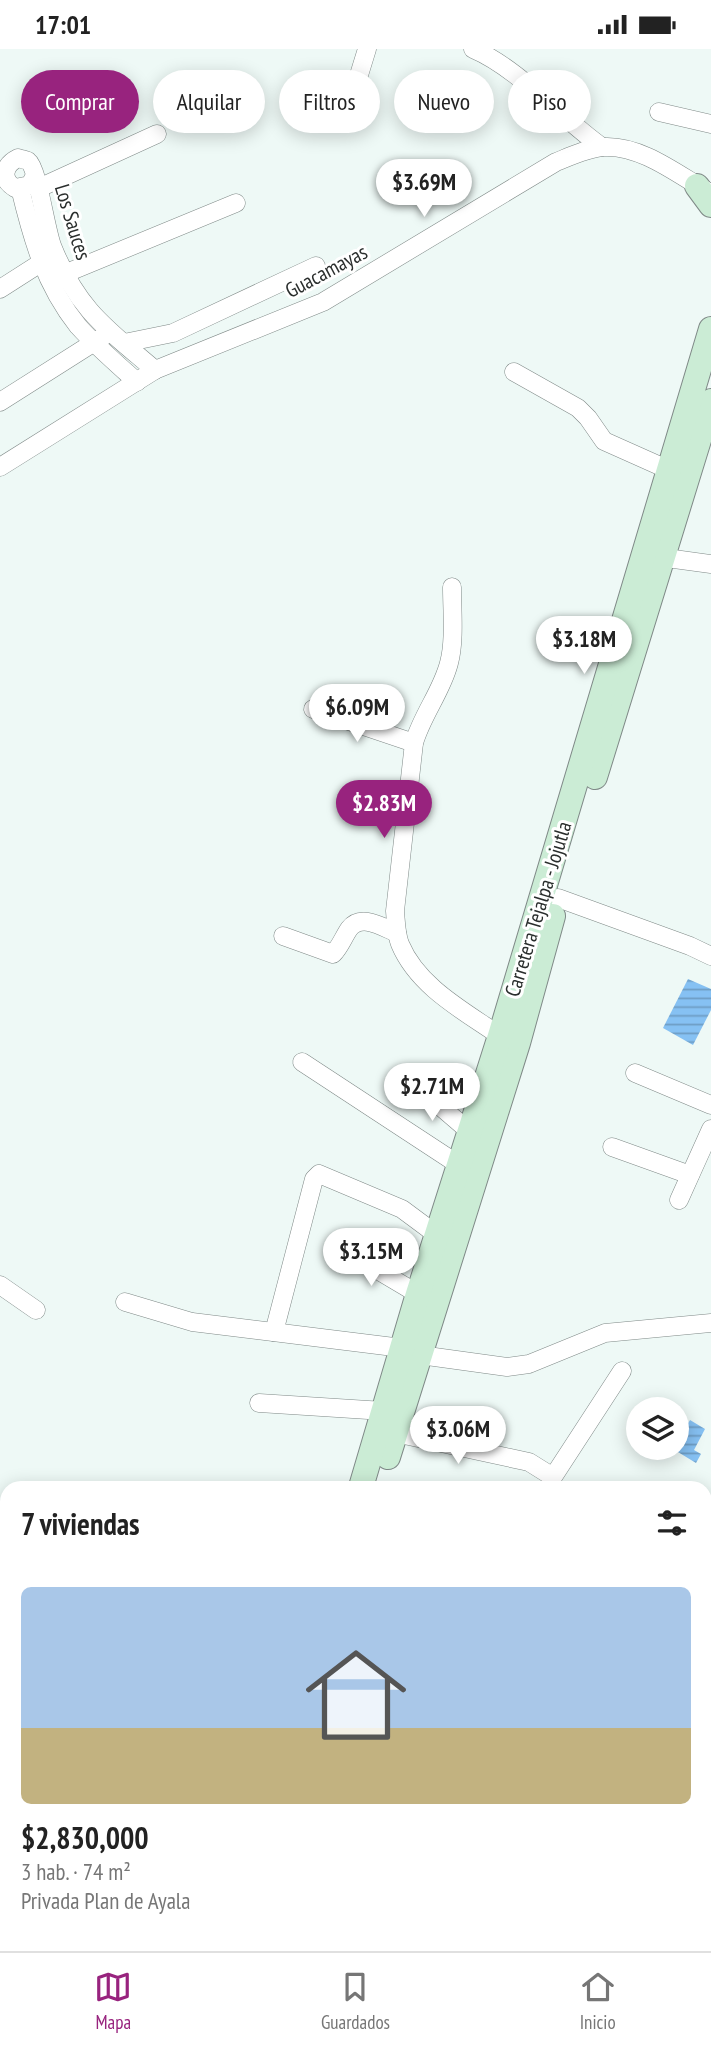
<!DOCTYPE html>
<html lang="es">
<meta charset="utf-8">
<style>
:root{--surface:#fff;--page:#f2f2f2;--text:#222;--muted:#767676;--line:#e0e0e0;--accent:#98237e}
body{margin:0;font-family:"PT Sans Narrow",sans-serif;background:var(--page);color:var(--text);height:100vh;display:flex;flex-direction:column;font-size:26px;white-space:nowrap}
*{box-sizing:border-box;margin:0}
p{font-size:23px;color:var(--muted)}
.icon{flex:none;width:38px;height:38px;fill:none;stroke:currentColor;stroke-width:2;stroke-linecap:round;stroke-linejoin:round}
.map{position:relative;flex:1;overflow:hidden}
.drawer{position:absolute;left:0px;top:1432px;width:712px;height:471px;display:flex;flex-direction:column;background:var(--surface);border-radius:21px 21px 0 0;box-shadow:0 4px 18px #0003}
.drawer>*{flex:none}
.banner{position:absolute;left:21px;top:21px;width:670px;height:63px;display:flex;gap:14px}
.buttons{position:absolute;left:626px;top:1348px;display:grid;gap:14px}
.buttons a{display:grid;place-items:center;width:63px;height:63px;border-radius:50%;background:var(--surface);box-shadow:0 4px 18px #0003;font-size:35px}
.price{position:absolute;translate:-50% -60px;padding:0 16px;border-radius:24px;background:#fff;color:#222;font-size:23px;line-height:46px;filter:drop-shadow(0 2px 4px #0008)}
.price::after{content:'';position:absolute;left:50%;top:42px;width:21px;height:16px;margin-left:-10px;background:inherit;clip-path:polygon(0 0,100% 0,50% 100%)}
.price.selected{background:var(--accent);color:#fff}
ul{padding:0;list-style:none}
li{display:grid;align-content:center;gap:14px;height:371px;padding:0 21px}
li+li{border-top:2px solid var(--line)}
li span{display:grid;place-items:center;height:217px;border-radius:10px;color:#555}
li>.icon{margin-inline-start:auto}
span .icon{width:126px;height:126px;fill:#fffc;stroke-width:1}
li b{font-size:30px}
h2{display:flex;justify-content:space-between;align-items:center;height:84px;padding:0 21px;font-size:30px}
.pill{padding:0 24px;border-radius:32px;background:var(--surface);box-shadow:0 4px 18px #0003;font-size:24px;line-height:63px}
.pill.selected{background:var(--accent);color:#fff}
.status{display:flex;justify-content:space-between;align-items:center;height:49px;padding:0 35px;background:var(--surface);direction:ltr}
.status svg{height:19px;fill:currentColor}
.tabs{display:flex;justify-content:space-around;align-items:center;height:98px;border-top:2px solid var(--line);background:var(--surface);font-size:19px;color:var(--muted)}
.tabs a{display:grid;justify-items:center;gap:4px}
.tabs .selected{color:var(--accent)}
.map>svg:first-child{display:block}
</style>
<div class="status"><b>17:01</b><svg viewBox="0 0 49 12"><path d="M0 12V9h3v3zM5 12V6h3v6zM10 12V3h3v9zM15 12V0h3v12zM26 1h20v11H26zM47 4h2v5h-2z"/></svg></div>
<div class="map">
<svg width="711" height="1902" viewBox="0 0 711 1902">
<defs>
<pattern id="water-rules" width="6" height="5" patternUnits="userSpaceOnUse" patternTransform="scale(1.75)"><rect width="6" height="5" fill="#86c1f3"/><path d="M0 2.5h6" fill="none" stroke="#6e9dc5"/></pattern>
</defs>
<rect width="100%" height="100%" fill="#eef9f6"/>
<g fill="url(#water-rules)">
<path d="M688,930l23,10v21l-18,35 -30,-17z"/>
<path d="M690,1371l15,9 -11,21 7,4 -5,9 -23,-14 4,-2v-5z"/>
</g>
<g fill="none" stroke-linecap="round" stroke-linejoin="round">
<g stroke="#7f8987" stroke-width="19">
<g id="street">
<path d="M473,0c45,19 88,69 129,98"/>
<path d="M355,39l12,-39"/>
<path d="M659,63l52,12"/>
<path d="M34,128l-4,8 -15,3c-15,-9 -11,-23 3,-30 2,1 9,2 10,3 10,7 18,72 25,87 25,62 54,81 102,122"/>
<path d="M20,139c12,50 25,97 58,138 18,20 39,38 59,56"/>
<path d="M39,139l118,-54"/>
<path d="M64,225l172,-71"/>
<path d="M0,240l50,-32"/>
<path d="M124,294l49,-10 143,-67"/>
<path d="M514,323l64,36 10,10 16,23 65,29"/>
<path d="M0,353l104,-66"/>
<path d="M0,418l155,-97 168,-68 233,-140c15,-6 32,-14 48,-15 36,-2 72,26 101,43"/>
<path d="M652,507l59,8"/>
<path d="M452,538c0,23 3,54 -3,76 -7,28 -27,52 -35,80l-19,168c1,11 1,23 5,33 18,43 64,67 100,92"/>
<path d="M313,660l101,34"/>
<path d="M558,849l132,48 21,10"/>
<path d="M283,887l50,18c7,-7 10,-16 16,-25 12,-16 33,-2 48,4"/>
<path d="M302,1013l157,103"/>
<path d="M635,1024l76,32"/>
<path d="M420,1040l49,42"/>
<path d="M612,1098l78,28"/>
<path d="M679,1151l32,-71"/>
<path d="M342,1200l76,45"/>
<path d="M0,1236l36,25"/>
<path d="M125,1253l67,20 210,26"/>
<path d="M274,1283l40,-153 5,-5 83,35 35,26"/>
<path d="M420,1306l87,12 22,-3 76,-31 106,-10"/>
<path d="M259,1354l125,8"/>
<path d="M395,1384l134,29 24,15 69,-106"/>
<path d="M72,1902l1,-7"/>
</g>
</g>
<g stroke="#7f8987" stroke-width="26">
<g id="secondary">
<path d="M697,137l14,19"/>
<path d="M595,728l116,-376"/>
<path d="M388,1408l130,-414 35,-127"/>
<path d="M361,1438l57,-193 82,-258 211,-707"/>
<path d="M185,1902l2,-7"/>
</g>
</g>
<use href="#street" stroke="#fff" stroke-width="18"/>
<use href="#secondary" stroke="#cbecd5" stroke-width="24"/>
</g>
<g text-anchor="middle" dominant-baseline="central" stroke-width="6" stroke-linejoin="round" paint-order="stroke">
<g font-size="21" fill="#2a2e2d" stroke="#fff">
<text transform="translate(73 173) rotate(73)">Los Sauces</text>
<text transform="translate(326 222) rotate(-28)">Guacamayas</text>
<text transform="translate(538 860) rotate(-73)">Carretera Tejalpa - Jojutla</text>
</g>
</g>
</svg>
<div class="buttons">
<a><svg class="icon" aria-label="layers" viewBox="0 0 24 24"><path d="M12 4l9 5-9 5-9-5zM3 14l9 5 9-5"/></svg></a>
</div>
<b class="price" style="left:424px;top:170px">$3.69M</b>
<b class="price" style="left:584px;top:627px">$3.18M</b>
<b class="price" style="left:357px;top:695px">$6.09M</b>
<b class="price selected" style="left:384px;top:791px">$2.83M</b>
<b class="price" style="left:432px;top:1074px">$2.71M</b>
<b class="price" style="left:371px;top:1239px">$3.15M</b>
<b class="price" style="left:458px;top:1417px">$3.06M</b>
<div class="banner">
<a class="pill selected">Comprar</a>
<a class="pill">Alquilar</a>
<a class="pill">Filtros</a>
<a class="pill">Nuevo</a>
<a class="pill">Piso</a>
</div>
<section class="drawer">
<h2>7 viviendas<svg class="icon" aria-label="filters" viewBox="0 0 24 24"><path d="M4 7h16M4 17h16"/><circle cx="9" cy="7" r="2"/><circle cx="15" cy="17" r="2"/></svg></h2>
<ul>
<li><span style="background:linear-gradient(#a9c7e8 65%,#c2b280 0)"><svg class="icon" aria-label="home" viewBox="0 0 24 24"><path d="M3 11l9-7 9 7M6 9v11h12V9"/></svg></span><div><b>$2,830,000</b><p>3 hab. · 74 m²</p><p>Privada Plan de Ayala</p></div></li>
</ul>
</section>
</div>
<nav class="tabs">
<a class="selected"><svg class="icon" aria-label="map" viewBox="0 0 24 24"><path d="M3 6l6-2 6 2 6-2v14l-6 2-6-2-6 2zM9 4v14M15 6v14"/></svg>Mapa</a>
<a><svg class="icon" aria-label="saved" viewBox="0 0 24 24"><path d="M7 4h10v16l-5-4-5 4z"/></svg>Guardados</a>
<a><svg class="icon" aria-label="home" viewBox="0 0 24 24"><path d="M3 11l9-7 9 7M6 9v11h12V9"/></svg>Inicio</a>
</nav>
